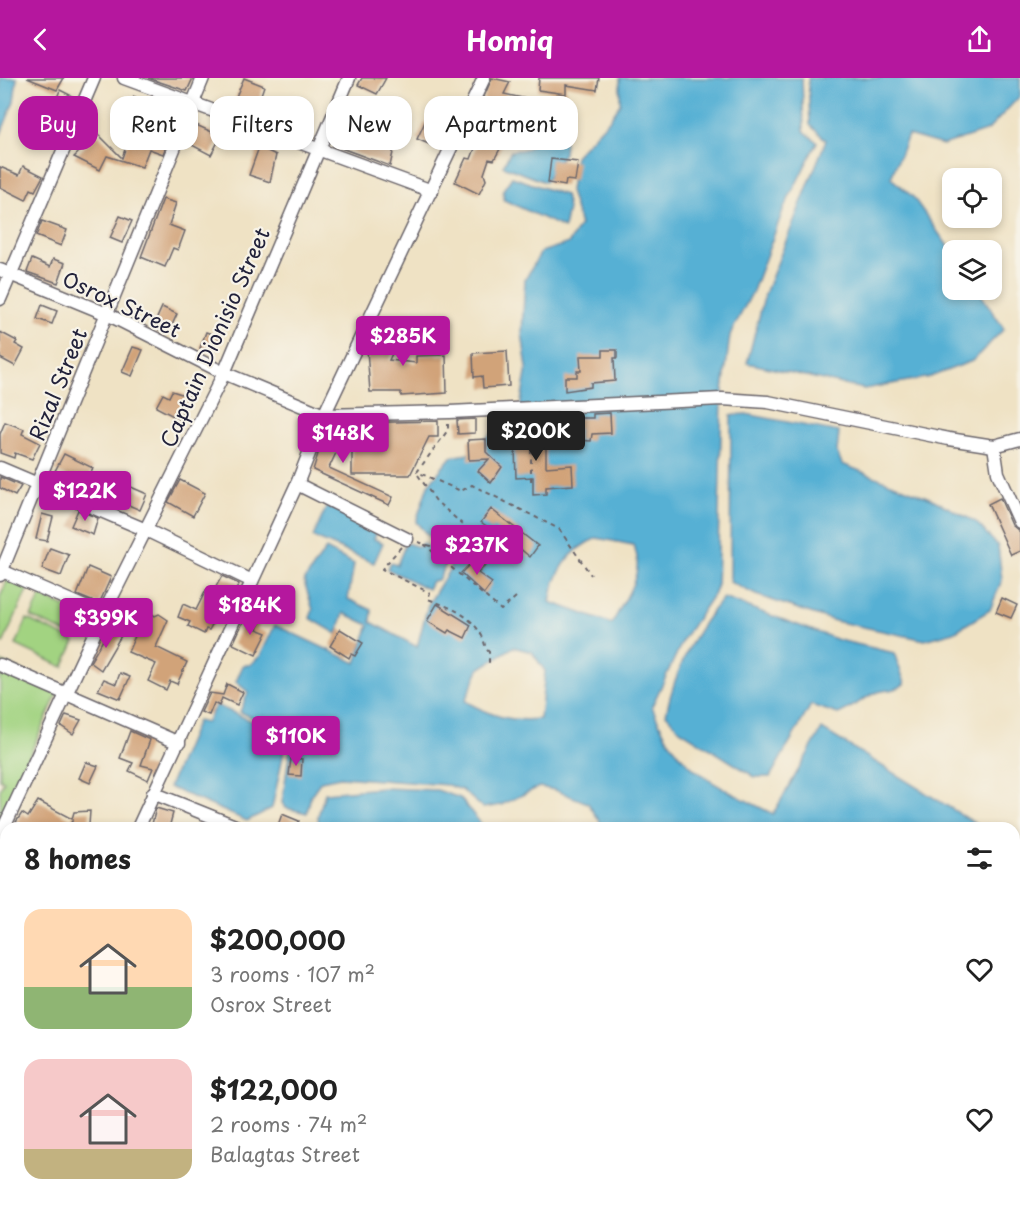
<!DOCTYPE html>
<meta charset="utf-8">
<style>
:root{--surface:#fff;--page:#f6f6f6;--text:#222;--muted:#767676;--accent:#b5179e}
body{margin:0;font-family:"Playpen Sans",sans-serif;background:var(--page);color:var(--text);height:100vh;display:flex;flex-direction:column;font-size:22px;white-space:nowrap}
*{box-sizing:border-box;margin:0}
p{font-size:20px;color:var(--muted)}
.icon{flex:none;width:33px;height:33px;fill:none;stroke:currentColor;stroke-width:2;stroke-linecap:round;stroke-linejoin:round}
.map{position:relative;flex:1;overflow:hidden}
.drawer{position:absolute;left:0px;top:744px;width:1020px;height:384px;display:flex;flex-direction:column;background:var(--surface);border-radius:18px 18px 0 0;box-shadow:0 3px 9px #0003}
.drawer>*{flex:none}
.guide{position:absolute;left:18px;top:18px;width:600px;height:54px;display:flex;gap:12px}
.tools{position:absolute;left:942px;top:90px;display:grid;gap:12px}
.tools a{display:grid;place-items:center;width:60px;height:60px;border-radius:12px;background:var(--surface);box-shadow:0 3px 9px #0003;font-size:30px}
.price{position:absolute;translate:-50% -51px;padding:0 14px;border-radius:6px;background:var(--accent);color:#fff;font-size:20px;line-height:39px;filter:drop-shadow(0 2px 3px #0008)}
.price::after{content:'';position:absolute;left:50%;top:36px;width:18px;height:14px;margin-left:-9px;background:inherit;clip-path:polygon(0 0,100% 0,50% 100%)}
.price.active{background:#222;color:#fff}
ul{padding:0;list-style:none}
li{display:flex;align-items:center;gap:18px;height:150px;padding:0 24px}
li span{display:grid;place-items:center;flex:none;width:168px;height:120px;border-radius:18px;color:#555}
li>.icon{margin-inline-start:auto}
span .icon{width:72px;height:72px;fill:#fffc;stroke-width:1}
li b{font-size:26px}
h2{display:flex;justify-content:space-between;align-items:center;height:72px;padding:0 24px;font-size:26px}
.pill{padding:0 21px;border-radius:18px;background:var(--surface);box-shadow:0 3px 9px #0003;font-size:21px;line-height:54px}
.pill.active{background:var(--accent);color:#fff}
header{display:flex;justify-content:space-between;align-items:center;height:78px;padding:0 24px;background:var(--accent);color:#fff;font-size:27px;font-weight:700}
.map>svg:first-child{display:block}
</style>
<header><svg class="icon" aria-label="back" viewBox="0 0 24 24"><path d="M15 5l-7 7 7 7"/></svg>Homiq<svg class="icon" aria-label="share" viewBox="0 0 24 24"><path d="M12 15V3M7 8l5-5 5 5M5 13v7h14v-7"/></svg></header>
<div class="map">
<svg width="1020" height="1128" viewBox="0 0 1020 1128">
<rect width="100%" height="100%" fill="#f7f3e8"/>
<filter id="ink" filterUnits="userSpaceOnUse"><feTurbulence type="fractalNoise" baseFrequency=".0167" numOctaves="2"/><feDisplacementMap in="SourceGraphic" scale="12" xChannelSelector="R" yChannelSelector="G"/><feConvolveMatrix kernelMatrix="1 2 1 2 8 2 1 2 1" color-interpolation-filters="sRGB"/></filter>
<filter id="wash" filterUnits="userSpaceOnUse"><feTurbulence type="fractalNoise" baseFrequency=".008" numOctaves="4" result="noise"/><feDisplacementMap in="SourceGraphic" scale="24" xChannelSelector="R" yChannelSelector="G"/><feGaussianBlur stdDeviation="1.35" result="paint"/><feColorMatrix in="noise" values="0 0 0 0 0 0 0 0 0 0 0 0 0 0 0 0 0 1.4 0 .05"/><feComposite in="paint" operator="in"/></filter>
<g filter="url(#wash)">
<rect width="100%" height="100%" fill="#efe2c4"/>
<g fill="#a2d381" stroke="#627a5e" stroke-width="1.5">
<path d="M8,501l20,9 -25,56 -3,-2v-45z"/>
<path d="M41,518l42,19 -10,21 -42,-19z"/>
<path d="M27,541l48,22 -12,26 -47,-22z"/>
<path d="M0,583l60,27 -59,130 -1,-28 4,-9 -4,-2z"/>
</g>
<g fill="#57b0d4" stroke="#3c6988" stroke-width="1.5" fill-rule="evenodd">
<path d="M0,0h17l-3,23 -14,35z"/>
<path d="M620,0h182l2,53 13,11 -33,66 -31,83 -23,44 -8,64 -5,190 -33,49 -32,68c24,66 63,78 121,108l49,-85 161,99h-379l-16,-25 -33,-13 -16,-3 -38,18 -18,3 -21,-18 -14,-5 -108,-8 -19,4 -10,14 -4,18 -21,-5 -4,-5 10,-68 -52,-23 8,-20 -12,-10 7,-17h7l10,-9 15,-31 81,38 13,-38 -25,-12 -7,21 -27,-16 3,-8 -9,-29 22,-32 28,15 -6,35 24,11 -1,12 46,25 11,-42 23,-38 -16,-13 2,-8 -21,-24 12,-37 23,-28 17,-3 52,-46 7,-40 -5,-35 3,-53 16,-28 28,-9 11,-18 -10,-34 5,-35 35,-37 10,-15zM597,460l36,7c14,27 -9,54 -21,79l-62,-22c4,-28 19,-53 47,-64zM513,569l19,5 13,19 -5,48c-30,3 -49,-3 -75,-18l14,-32z"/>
<path d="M808,0h212v18l-32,34 -45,15 -35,-10 -17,43 22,19 39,55v38h26l26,39 -32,32 -42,16 -66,12 -117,-26 18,-69 61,-154 -16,-15z"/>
<path d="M554,57l11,7 -1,11 -19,29 -42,-16 8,-15 15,-2 18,-13z"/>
<path d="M512,99l53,18 3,14 -4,19 -60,-28 -1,-10z"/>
<path d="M746,336l93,18 -2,20 5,12 90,35 44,23 22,24 4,34 -12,30 -36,22 -29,8 -90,-19 -79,-26 -26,-13 1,-167z"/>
<path d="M327,428l51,23 -4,10 9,4 -9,20 -61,-26z"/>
<path d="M406,465l13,4 3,-4 10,5 -3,6 17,10 -8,16 -6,1 -4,8 -41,-20 3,-6 7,2z"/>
<path d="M723,520l116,42 55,13 11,30c-10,10 -20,5 -32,11 -12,6 -22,15 -35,20l-27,-9 -41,72h-15l-75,-47 -14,-16c9,-43 28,-83 57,-116z"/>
<path d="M216,627l71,32 -15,71 -25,13 -78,-34 28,-66 9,2z"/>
<path d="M383,710l54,2 23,8 22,27 -2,3h-161l-1,-12 7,-23z"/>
<path d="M1014,762l6,2v364h-1020v-272l6,3v263h1008z"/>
</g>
<g id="blocks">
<g fill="#d1a379">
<path d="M27,0h37l-7,12z"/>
<path d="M148,0h45l-6,13z"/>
<path d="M244,0l20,8 -10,29 -22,-9z"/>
<path d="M362,0h24l-9,16 -19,-9z"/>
<path d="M492,0l18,4 -6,12 23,5 -16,42 -11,-4 7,-22 -7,-3 2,-6 -19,-7z"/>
<path d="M539,0h60l-2,12 -31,-5v9l-28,-4z"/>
<path d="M60,12l16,8 -6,14 -16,-6z"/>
<path d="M134,19l11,4 -3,4 4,1 -4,8 8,3 -2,5 23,12 -8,20 -14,-5 -7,18 -35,-11 -7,14 -26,-13 24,-23 24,24 10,-29 -12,-5z"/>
<path d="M425,44l19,8 -8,17 -19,-8z"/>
<path d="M194,46l27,12 -10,19 -25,-13z"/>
<path d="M342,50l52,20 -4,18 -57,-21z"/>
<path d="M480,57l22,10 -8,15 -5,-1 -5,15 2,6 -7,14 -24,-12 11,-24 5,1z"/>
<path d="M259,69l17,8 -6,27 -21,-7z"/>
<path d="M551,81l27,3 -3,19 -9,-1 -1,6 -17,-3z"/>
<path d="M23,88l20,10 -8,15 -4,-2 -5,11 -26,-13v-20l19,8z"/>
<path d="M163,121l13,4 -7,22 16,6 -7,19 -5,-2 -8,19 -24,-10z"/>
<path d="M120,138l12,5 -10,22 -12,-5z"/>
<path d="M42,143l25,9 -6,16 -25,-10z"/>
<path d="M32,181l18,8 3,-8 12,4 -7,20 -31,-11z"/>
<path d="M42,227l15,6 -5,13 -15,-5z"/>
<path d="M162,229l15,7 -9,20 -15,-7z"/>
<path d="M381,241l22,11 -14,30 27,3v-7l30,-1 1,38 -46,3v-4h-31l-3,-43z"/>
<path d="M0,254l17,9 -2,3 9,5 -9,17 -15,-8z"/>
<path d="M206,254l14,5 -7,16 -13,-5z"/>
<path d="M133,269l10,3 -11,26 -10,-4z"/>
<path d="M603,272h14v8h-3l1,23 -24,2v4l-26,4v-14h12v-6h4l-1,-15h23z"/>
<path d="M507,273l2,35 -26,2 -1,-12 -8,1 -1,-24z"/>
<path d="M172,313l19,6 -12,22 -23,-12 7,-13 6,3z"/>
<path d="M610,335l1,20 -19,1 -1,7 -13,-1 1,-11h-29l-1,-7 -14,1v-7l40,-2v4h18v-4z"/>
<path d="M475,341v14l-17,1 -1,-14z"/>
<path d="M438,343v16h-9l-19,38h-58v-52z"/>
<path d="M5,344l19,7 -2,5 18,9 -8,16 -17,-6 -1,5 -14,-5v-19z"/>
<path d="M524,344l2,22h20v23l26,-2 1,20 -27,2v7l-13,1v-18l-17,1 -1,-29 -6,1 -2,-26z"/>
<path d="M333,345h17l-21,45 64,29 -4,8 -76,-35 5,-16z"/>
<path d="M486,361v13l16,15 -11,16 -13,-12 11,-12 -20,1 -1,-20z"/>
<path d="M64,376l29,14 -7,17 -31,-14z"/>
<path d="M0,399l21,9 -6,10 -15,-8z"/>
<path d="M180,402l25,13 -12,23 -25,-14z"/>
<path d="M124,406l23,10 -7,16 -23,-10z"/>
<path d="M1000,420l12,27 8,7v19l-9,4 -23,-51z"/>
<path d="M491,431l47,37 -8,11 -36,-30 -2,3 -11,-8z"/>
<path d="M78,432l20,8 -5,17 -22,-9z"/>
<path d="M42,436l11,3 -6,24 -11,-2z"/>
<path d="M50,470l19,7 -8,21 -19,-7z"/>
<path d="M476,480l9,8 -7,7 14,10 -8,11 -23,-21z"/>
<path d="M88,489l23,10 -12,27 -22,-9z"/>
<path d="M222,498l17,8 -17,32 -4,-2 -9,16 -3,-1 -2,5 -16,-8 2,-4 -12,-5 5,-13 13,6 10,-20 6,4z"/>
<path d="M1002,520l15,7 -6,13 -15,-6z"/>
<path d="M437,526l34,21 -6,13 -16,-8 -2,3 -20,-12z"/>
<path d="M146,533l9,5 4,-2 9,6 -12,27 31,15 -10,22 -7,-3 -4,9 -18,-9 8,-17 -28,-12z"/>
<path d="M246,538l14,6 -3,7 10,4 -11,22 -23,-11z"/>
<path d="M110,550l12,6 -21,36 -11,-8z"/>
<path d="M340,551l23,14 -8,13 -4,-2 -2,4 -19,-12z"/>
<path d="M120,595l10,4 -10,22 -22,-9 6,-11 12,5z"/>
<path d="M227,606l16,8 -6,13 -15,-7 -3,8 -5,-3 -5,12 -8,-3 9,-19 13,2z"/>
<path d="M66,637l15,5 -8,14 -12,-8z"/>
<path d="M130,653l20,9 -9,25 12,3 -5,12 -19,-9 4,-8 -13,-5z"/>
<path d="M291,680l11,1 -1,17 -12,-1z"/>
<path d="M86,684l12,4 -8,17 -11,-5z"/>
<path d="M38,723l34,18 2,-7 16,-1 -1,14 -17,-1v-3l-5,7h-42l-9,-6 6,-9 6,4z"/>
<path d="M156,730l17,5 -4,15h-18z"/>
<path d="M282,736l17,7 -3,7h-19z"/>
</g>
</g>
</g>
<g filter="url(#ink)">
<use href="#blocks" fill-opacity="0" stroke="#6a656b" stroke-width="1.5"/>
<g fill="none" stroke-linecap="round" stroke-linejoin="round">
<g stroke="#6a656b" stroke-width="15">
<g id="minor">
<path d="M124,0l308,113"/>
<path d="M0,192l107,44 117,59 100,42 126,-3 272,-13 46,3 181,37 45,7 26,-7"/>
<path d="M0,221l94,-221"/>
<path d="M994,368l4,27 22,49"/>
<path d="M0,390l146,62 106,51"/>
<path d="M297,406l110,55"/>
<path d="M0,492l103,45"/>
<path d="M0,497l203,-497"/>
<path d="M0,587l179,78"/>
<path d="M153,715l87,35"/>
<path d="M138,750l159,-344 27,-69 160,-337"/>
<path d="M0,758l103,-221 121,-242 125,-295"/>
<path d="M0,768l6,3"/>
</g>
</g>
<g stroke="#6a656b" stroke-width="2" stroke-dasharray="4.5 4.5" stroke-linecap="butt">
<path d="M448,346v6l-31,42 44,19 11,-6 87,44 32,46"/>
<path d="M418,397l18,26 35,31"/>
<path d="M531,403v-61"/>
<path d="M418,464l13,4 -6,-1 76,65 15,-13"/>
<path d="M401,469l-19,22 48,24 -2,6c23,9 41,14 54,37 3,6 2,11 7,16v11"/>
</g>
<use href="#minor" stroke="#fff" stroke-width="12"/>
</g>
</g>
<g text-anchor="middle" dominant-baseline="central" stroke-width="4.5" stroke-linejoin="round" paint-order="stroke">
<g font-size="21" fill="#22223b" stroke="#f7f3e8">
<text transform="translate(122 225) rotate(25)">Osrox Street</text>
<text transform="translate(214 259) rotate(-66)">Captain Dionisio Street</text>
<text transform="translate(57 306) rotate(-68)">Rizal Street</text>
</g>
</g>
</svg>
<div class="tools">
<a><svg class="icon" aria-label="locate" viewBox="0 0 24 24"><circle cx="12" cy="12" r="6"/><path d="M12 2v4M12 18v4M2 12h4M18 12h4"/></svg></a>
<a><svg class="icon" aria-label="layers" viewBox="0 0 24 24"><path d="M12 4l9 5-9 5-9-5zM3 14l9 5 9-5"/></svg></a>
</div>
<b class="price" style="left:403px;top:289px">$285K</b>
<b class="price active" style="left:536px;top:384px">$200K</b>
<b class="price" style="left:343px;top:386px">$148K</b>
<b class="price" style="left:85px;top:444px">$122K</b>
<b class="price" style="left:477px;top:498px">$237K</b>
<b class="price" style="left:250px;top:558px">$184K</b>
<b class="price" style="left:106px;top:571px">$399K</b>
<b class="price" style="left:296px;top:689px">$110K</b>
<div class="guide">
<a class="pill active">Buy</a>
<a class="pill">Rent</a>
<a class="pill">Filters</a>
<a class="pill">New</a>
<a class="pill">Apartment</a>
</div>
<section class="drawer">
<h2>8 homes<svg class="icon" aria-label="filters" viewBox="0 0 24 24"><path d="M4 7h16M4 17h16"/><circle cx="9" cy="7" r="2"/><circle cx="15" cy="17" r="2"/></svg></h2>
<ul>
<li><span style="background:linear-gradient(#ffd9b3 65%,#8fb573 0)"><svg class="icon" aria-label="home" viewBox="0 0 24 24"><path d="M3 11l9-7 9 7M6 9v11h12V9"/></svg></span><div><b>$200,000</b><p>3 rooms · 107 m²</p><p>Osrox Street</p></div><svg class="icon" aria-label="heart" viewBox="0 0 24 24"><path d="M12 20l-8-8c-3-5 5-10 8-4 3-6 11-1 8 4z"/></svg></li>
<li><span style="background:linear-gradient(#f6c9c9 75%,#c2b280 0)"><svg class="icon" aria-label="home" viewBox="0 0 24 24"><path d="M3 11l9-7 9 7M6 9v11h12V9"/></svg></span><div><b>$122,000</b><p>2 rooms · 74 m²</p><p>Balagtas Street</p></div><svg class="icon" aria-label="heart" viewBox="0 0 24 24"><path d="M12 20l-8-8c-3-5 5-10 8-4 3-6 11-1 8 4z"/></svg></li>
</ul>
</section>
</div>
